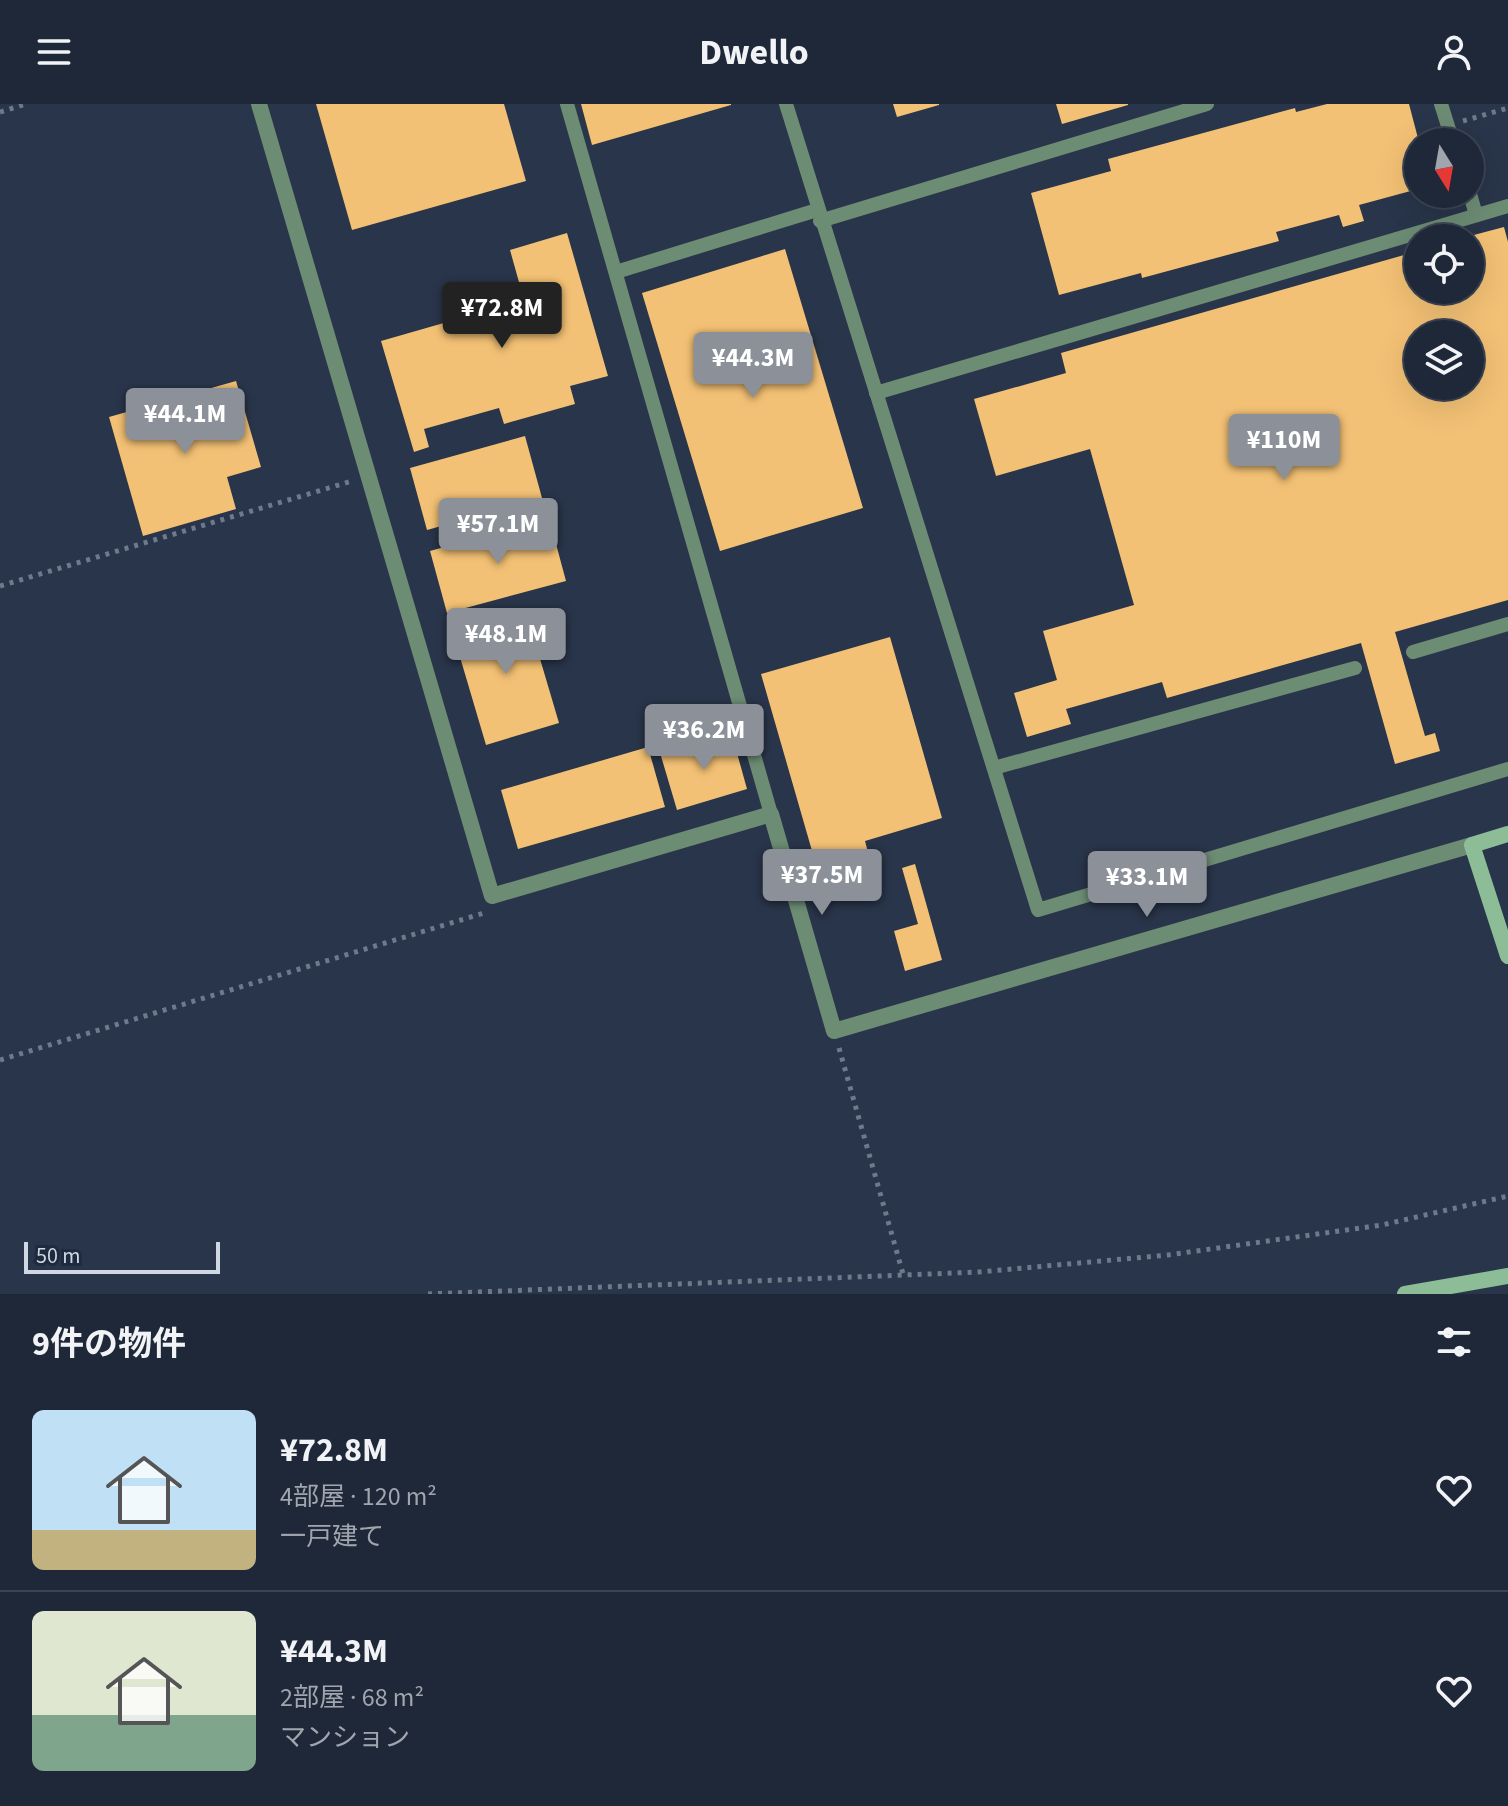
<!DOCTYPE html>
<html lang="ja">
<meta charset="utf-8">
<style>
:root{--surface:#1f2838;--page:#2c3443;--text:#f1f3f6;--muted:#a1a6ae;--line:#3c4453;--accent:#8c9099}
body{margin:0;font-family:"Source Sans 3","Noto Sans JP",sans-serif;background:var(--page);color:var(--text);height:100vh;display:flex;flex-direction:column;font-size:30px;white-space:nowrap}
*{box-sizing:border-box;margin:0}
p{font-size:26px;color:var(--muted)}
.icon{flex:none;width:44px;height:44px;fill:none;stroke:currentColor;stroke-width:2;stroke-linecap:round;stroke-linejoin:round}
.map{position:relative;height:1190px;overflow:hidden}
.details{display:flex;flex-direction:column;background:var(--surface);flex:1}
.details>*{flex:none}
.needle{width:52px;rotate:169deg}
.tools{position:absolute;left:1404px;top:24px;display:grid;gap:16px}
.tools a{display:grid;place-items:center;width:80px;height:80px;border-radius:50%;background:var(--surface);box-shadow:0 8px 32px #0002,0 0 0 2px var(--line);font-size:40px}
.scale{position:absolute;left:24px;bottom:20px;width:196px;box-sizing:border-box;padding-left:8px;border:4px solid #cfd7e5;border-top:0;font-size:22px;line-height:28px;white-space:nowrap;color:#cfd7e5;-webkit-text-stroke:6px #1f2a3f;paint-order:stroke}
.price{position:absolute;translate:-50% -68px;padding:0 18px;border-radius:8px;background:var(--accent);color:#fff;font-size:26px;line-height:52px;filter:drop-shadow(0 2px 4px #0008)}
.price::after{content:'';position:absolute;left:50%;top:48px;width:24px;height:18px;margin-left:-12px;background:inherit;clip-path:polygon(0 0,100% 0,50% 100%)}
.price.on{background:#222;color:#fff}
ul{padding:0;list-style:none}
li{display:flex;align-items:center;gap:24px;height:200px;padding:0 32px}
li+li{border-top:2px solid var(--line)}
li span{display:grid;place-items:center;flex:none;width:224px;height:160px;border-radius:12px;color:#555}
li>.icon{margin-inline-start:auto}
span .icon{width:96px;height:96px;fill:#fffc;stroke-width:1}
li b{font-size:34px}
h2{display:flex;justify-content:space-between;align-items:center;height:96px;padding:0 32px;font-size:34px}
header{display:flex;justify-content:space-between;align-items:center;height:104px;padding:0 32px;background:var(--surface);font-size:36px;font-weight:700}
.map>svg:first-child{display:block}
</style>
<header><svg class="icon" aria-label="menu" viewBox="0 0 24 24"><path d="M4 6h16M4 12h16M4 18h16"/></svg>Dwello<svg class="icon" aria-label="person" viewBox="0 0 24 24"><circle cx="12" cy="8" r="4"/><path d="M4 21q1-7 8-7t8 7"/></svg></header>
<div class="map">
<svg width="1508" height="1190" viewBox="0 0 1508 1190">
<rect width="100%" height="100%" fill="#29354a"/>
<g fill="#f3c175" fill-rule="evenodd">
<path d="M316,0h188l22,77 -174,49z"/>
<path d="M581,0h150v1l-139,40z"/>
<path d="M893,0h46v1l-42,12z"/>
<path d="M1056,0h72v1l-66,19z"/>
<path d="M1327,0h82l10,38 -1,47 -59,16 5,16 -21,6 -4,-12 -63,17 3,9 -137,37 -1,-5 -82,22 -28,-102 80,-22 -3,-12 187,-51 1,4z"/>
<path d="M1504,123l4,15v358l-113,32 30,104 10,-3 5,18 -45,13 -34,-121 -194,55 -5,-16 -96,27 5,15 -44,13 -13,-44 43,-13 -14,-49 91,-26 -44,-156 -94,27 -22,-77 92,-26 -5,-20 357,-102v39h52v-54zM1418,230h52v52h-52z"/>
<path d="M567,129l41,143 -38,10 5,18 -71,20 -5,-16 -75,21 5,18 -15,5 -33,-111 143,-41 -14,-50z"/>
<path d="M785,145l78,259 -143,43 -78,-258z"/>
<path d="M236,277l25,86 -34,10 9,32 -93,27 -34,-119z"/>
<path d="M525,332l17,62 -115,32 -17,-62z"/>
<path d="M549,414l17,63 -119,32 -17,-62z"/>
<path d="M525,504l34,115 -73,22 -34,-115z"/>
<path d="M890,533l52,181 -77,23 7,26 -51,15 -60,-208z"/>
<path d="M732,631l15,54 -70,21 -16,-54z"/>
<path d="M648,643l17,60 -147,42 -17,-59z"/>
<path d="M915,760l27,96 -37,11 -11,-40 24,-7 -16,-56z"/>
</g>
<g fill="none" stroke-linecap="round" stroke-linejoin="round">
<g stroke="#6e798b" stroke-width="5" stroke-dasharray="4 6" stroke-linecap="butt">
<path d="M0,8l26,-8"/>
<path d="M1463,17l45,-13"/>
<path d="M0,482l352,-105"/>
<path d="M839,944l64,226"/>
<path d="M0,956l484,-147"/>
<path d="M428,1190l551,-22 189,-17 214,-30 126,-29"/>
</g>
<g stroke="#6d8c74" stroke-width="14">
<path d="M567,0l204,710"/>
<path d="M786,0l252,806 470,-141"/>
<path d="M1441,0l12,38"/>
<path d="M1470,90l6,21"/>
<path d="M820,117l387,-117"/>
<path d="M616,168l201,-62"/>
<path d="M876,289l632,-187"/>
<path d="M1413,548l95,-28"/>
<path d="M994,664l361,-100"/>
</g>
<path stroke="#6d8c74" stroke-width="16" d="M259,0l233,792 279,-82 63,217 638,-186"/>
<g stroke="#8cbd97" stroke-width="16">
<path d="M1508,730l-36,11 36,111"/>
<path d="M1405,1190l103,-18"/>
</g>
</g>
</svg>
<div class="tools">
<a><svg class="needle" viewBox="-14 -14 28 28"><path d="M0-13l5 13h-10z" fill="#e53935"/><path d="M0 13l5-13h-10z" fill="#a1a6ae"/></svg></a>
<a><svg class="icon" aria-label="locate" viewBox="0 0 24 24"><circle cx="12" cy="12" r="6"/><path d="M12 2v4M12 18v4M2 12h4M18 12h4"/></svg></a>
<a><svg class="icon" aria-label="layers" viewBox="0 0 24 24"><path d="M12 4l9 5-9 5-9-5zM3 14l9 5 9-5"/></svg></a>
</div>
<div class="scale">50 m</div>
<b class="price on" style="left:502px;top:246px">¥72.8M</b>
<b class="price" style="left:753px;top:296px">¥44.3M</b>
<b class="price" style="left:185px;top:352px">¥44.1M</b>
<b class="price" style="left:1284px;top:378px">¥110M</b>
<b class="price" style="left:498px;top:462px">¥57.1M</b>
<b class="price" style="left:506px;top:572px">¥48.1M</b>
<b class="price" style="left:704px;top:668px">¥36.2M</b>
<b class="price" style="left:822px;top:813px">¥37.5M</b>
<b class="price" style="left:1147px;top:815px">¥33.1M</b>
</div>
<section class="details">
<h2>9件の物件<svg class="icon" aria-label="filters" viewBox="0 0 24 24"><path d="M4 7h16M4 17h16"/><circle cx="9" cy="7" r="2"/><circle cx="15" cy="17" r="2"/></svg></h2>
<ul>
<li><span style="background:linear-gradient(#bfe0f5 75%,#c2b280 0)"><svg class="icon" aria-label="home" viewBox="0 0 24 24"><path d="M3 11l9-7 9 7M6 9v11h12V9"/></svg></span><div><b>¥72.8M</b><p>4部屋 · 120 m²</p><p>一戸建て</p></div><svg class="icon" aria-label="heart" viewBox="0 0 24 24"><path d="M12 20l-8-8c-3-5 5-10 8-4 3-6 11-1 8 4z"/></svg></li>
<li><span style="background:linear-gradient(#dfe7d0 65%,#7fa58c 0)"><svg class="icon" aria-label="home" viewBox="0 0 24 24"><path d="M3 11l9-7 9 7M6 9v11h12V9"/></svg></span><div><b>¥44.3M</b><p>2部屋 · 68 m²</p><p>マンション</p></div><svg class="icon" aria-label="heart" viewBox="0 0 24 24"><path d="M12 20l-8-8c-3-5 5-10 8-4 3-6 11-1 8 4z"/></svg></li>
</ul>
</section>
